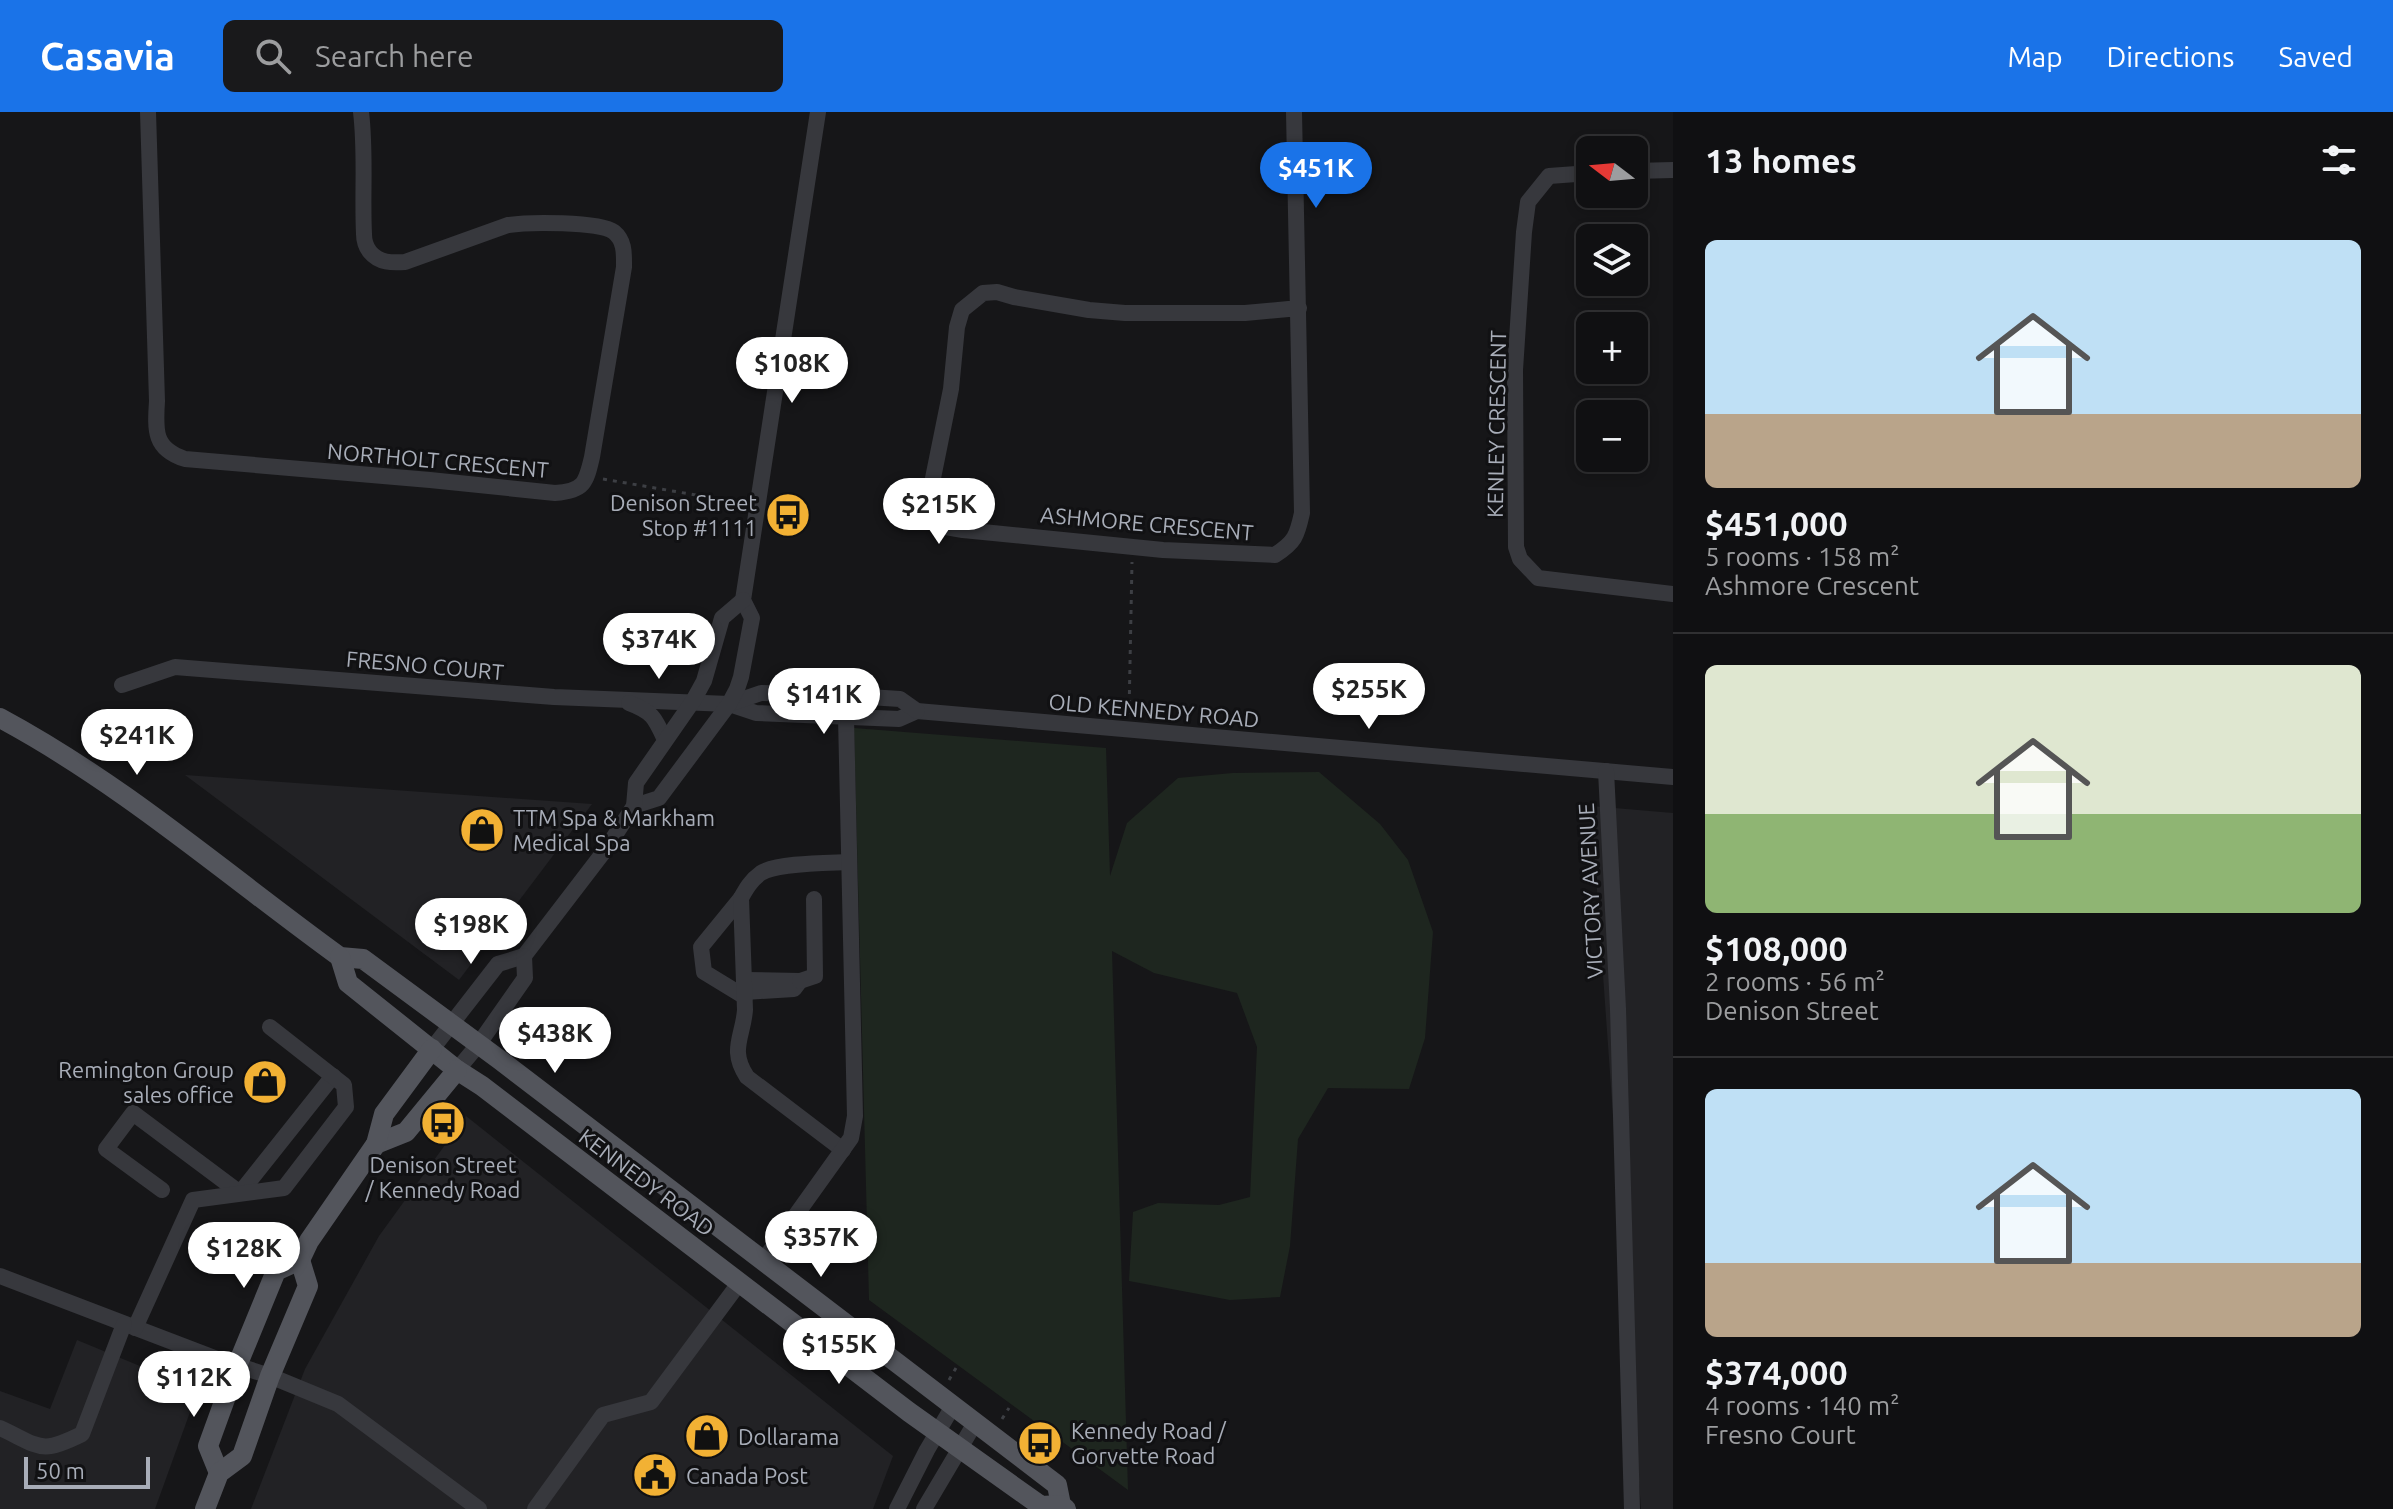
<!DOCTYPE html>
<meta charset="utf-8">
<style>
:root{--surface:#101012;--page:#19191b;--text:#f1f3f6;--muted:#9c9d9f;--line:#303032;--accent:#1a73e8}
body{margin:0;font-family:Ubuntu,sans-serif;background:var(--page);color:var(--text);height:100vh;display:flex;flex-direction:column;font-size:30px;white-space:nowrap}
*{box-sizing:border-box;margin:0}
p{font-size:26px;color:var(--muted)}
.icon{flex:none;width:44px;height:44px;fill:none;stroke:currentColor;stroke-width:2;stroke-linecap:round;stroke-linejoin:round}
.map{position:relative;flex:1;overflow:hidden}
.sheet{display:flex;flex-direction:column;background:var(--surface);width:720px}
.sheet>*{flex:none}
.needle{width:52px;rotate:286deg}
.buttons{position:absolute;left:1576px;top:24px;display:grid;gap:16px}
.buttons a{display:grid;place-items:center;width:72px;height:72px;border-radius:12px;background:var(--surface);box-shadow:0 4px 12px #0003,0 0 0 2px var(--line);font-size:40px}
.scale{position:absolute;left:24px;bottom:20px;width:126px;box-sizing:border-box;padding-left:8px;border:4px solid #a8adb8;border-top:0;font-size:22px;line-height:28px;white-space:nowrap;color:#a8adb8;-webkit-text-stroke:6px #111113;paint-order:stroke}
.price{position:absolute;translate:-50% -68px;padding:0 18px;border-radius:28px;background:#fff;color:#222;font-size:26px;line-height:52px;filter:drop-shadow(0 2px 4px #0008)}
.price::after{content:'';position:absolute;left:50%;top:48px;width:24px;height:18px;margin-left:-12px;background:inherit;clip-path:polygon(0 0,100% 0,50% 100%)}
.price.selected{background:var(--accent);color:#fff}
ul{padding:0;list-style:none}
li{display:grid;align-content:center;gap:16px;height:424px;padding:0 32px}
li+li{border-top:2px solid var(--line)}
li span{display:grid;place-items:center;height:248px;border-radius:12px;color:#555}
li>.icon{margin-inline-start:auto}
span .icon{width:144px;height:144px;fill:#fffc;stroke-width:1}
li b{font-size:34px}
h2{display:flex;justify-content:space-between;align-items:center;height:96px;padding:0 32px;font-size:34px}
header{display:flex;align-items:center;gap:48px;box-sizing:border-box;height:112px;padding:0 40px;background:var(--accent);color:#fff}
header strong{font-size:38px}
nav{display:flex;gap:44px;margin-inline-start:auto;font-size:28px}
.search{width:560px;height:72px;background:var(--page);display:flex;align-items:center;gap:20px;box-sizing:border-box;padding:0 28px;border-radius:12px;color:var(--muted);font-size:30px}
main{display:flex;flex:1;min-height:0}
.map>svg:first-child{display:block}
</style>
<header>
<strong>Casavia</strong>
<div class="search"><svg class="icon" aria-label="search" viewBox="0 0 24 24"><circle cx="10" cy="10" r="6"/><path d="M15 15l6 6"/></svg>Search here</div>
<nav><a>Map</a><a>Directions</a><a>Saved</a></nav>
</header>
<main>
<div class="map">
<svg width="1673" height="1397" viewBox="0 0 1673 1397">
<rect width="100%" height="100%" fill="#161618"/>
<g fill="#222225">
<path d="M185,663l407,29 -133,176z"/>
<path d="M1591,694l82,7v696h-32z"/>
<path d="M466,1004l427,340 -20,53h-622l54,-140 74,-133z"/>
<path d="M77,1228l121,50 -43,119h-155v-118l50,18z"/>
</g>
<path fill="#1e261f" d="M854,616l252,20 4,128 17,-53 51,-45 55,-5 86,-1 61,52 28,36 25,72 -8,106 -16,51 -81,-1 -30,51 -8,107 -10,51 -50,3 -101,-19 4,-69 25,-9 61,2 31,-8 7,-150 -20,-54 -83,-20 -42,-22 16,539 -259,-190z"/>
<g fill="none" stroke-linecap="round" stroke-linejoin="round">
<g stroke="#3d3f44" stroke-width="3" stroke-dasharray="4 6" stroke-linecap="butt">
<path d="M603,367l139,24"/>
<path d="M1129,602l3,-152"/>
<path d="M949,1268l7,-12"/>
<path d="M1002,1307l7,-11"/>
</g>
<g stroke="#37383d" stroke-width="16">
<path d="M148,0l9,289c-2,30 -3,48 28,58l245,21 125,13c29,-2 31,-10 37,-36l32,-190c0,-13 1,-26 -10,-35 -15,-11 -87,-10 -106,-7l-103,37c-13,1 -26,1 -35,-10 -4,-5 -6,-12 -6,-18 -2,-41 2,-81 -3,-122"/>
<path d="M1294,0l8,401c-5,23 -7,29 -27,42l-112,-5 -200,-20 -23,-4 -7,-10 -2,-28 20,-99 6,-62 5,-17 21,-17 14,-1 17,5 75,13 36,3h120l54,-5"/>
<path d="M1634,59l39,-1"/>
<path d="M1590,61l-41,3 -21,26 -4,30 -9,138 1,177 4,12 18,19 135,16"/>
<path d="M122,573l53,-18 379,30 175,7 27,9 143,6 18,-8 756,66"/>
<path d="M629,591c24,9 26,15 36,37"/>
<path d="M729,592l32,-11 77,2 62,4 17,12"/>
<path d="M1606,659l12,238 14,500"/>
<path d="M634,694l25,-8 70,-94 8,-15 4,-12 11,-59 -9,-18 75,-488"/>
<path d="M741,786l-40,49 3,25 41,25"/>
<path d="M745,868l55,1 -6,8 -49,3"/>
<path d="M800,869l15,-5 -1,-77"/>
<path d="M432,937l66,-85 26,-8 82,-107 28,-43 2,-23 57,-82 11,-20 18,-63 21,-18"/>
<path d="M457,958l21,-25 47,-67 -1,-22"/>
<path d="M843,1038l-96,-73c-18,-27 -4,-40 -2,-67l-4,-112c5,-9 10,-18 20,-25 15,-10 66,-10 87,-11"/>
<path d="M162,1078l-56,-41 27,-36 107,80 93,-117"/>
<path d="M763,1149l88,-123 4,-22 -9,-399"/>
<path d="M0,1164l217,83 53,17 68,28 141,105"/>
<path d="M135,1216l58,-128 91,-12 62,-81 -2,-22 -74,-58"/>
<path d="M0,1316c41,19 40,27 82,6l42,-110"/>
<path d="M535,1397l68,-94 48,-13 89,-120"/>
<path d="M897,1397l30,-59 26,-44"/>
<path d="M924,1397l51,-86"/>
</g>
<g stroke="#53555c" stroke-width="20">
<path d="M0,606c123,66 228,158 340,239l23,2 137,101 557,425 4,20"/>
<path d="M340,845l8,26 109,87 25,16 427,326 132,94 20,-1 5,4"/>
<path d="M376,1032l30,-12 51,-62"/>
<path d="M219,1361l-11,-27 29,-80 39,-95 24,-11 9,-19 67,-97 8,-30 48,-65"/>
<path d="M205,1397l14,-36 23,-17 28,-80 38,-90 -8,-26"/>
</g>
</g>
<defs>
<g id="bus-disc" transform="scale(2.3)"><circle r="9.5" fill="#f2b134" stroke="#111113"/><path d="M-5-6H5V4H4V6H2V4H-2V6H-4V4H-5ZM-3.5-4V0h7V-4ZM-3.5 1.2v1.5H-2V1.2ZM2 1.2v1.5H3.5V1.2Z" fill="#111"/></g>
<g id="shop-disc" transform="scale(2.3)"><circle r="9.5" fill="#f2b134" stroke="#111113"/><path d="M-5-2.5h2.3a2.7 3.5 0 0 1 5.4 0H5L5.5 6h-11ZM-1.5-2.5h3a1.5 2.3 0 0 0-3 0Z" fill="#111"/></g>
<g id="civic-disc" transform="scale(2.3)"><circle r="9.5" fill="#f2b134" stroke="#111113"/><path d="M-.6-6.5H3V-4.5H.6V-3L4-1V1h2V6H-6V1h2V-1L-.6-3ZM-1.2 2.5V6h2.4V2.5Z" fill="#111"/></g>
</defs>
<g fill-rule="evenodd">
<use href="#bus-disc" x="788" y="403"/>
<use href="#shop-disc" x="482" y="718"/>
<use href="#shop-disc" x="265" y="970"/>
<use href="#bus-disc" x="443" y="1011"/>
<use href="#shop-disc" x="707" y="1324"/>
<use href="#bus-disc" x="1040" y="1331"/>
<use href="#civic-disc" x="655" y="1363"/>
</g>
<g text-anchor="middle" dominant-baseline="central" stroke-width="6" stroke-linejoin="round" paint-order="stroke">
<g font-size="22" fill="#a8adb8" stroke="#111113">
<text transform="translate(1496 312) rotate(-89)">KENLEY CRESCENT</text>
<text transform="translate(438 348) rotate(5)">NORTHOLT CRESCENT</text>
<text transform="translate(1147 411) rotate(5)">ASHMORE CRESCENT</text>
<text transform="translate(425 553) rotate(5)">FRESNO COURT</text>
<text transform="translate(1154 598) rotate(5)">OLD KENNEDY ROAD</text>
<text transform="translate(1590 779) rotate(-93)">VICTORY AVENUE</text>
<text transform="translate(647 1070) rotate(37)">KENNEDY ROAD</text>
</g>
<g font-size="22" fill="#a8adb8" stroke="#111113" text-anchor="start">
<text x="757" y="390" text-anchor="end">Denison Street<tspan x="757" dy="25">Stop #1111</tspan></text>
<text x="513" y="705">TTM Spa &amp; Markham<tspan x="513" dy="25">Medical Spa</tspan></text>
<text x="234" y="957" text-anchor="end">Remington Group<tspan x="234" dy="25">sales office</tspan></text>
<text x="443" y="1052" text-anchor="middle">Denison Street<tspan x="443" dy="25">/ Kennedy Road</tspan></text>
<text x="1071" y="1318">Kennedy Road /<tspan x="1071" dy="25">Gorvette Road</tspan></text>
<text x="738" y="1324">Dollarama</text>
<text x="686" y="1363">Canada Post</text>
</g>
</g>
</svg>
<div class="buttons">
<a><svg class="needle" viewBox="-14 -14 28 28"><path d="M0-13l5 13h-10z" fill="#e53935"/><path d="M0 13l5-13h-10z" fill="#9c9d9f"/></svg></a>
<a><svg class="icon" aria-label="layers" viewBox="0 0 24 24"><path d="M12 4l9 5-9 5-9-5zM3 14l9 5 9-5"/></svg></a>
<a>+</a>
<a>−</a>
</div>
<div class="scale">50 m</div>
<b class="price selected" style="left:1316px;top:98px">$451K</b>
<b class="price" style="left:792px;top:293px">$108K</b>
<b class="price" style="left:939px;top:434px">$215K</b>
<b class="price" style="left:659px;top:569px">$374K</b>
<b class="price" style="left:1369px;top:619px">$255K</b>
<b class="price" style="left:824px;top:624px">$141K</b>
<b class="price" style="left:137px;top:665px">$241K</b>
<b class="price" style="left:471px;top:854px">$198K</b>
<b class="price" style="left:555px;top:963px">$438K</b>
<b class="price" style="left:821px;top:1167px">$357K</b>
<b class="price" style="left:244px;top:1178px">$128K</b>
<b class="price" style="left:839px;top:1274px">$155K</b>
<b class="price" style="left:194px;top:1307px">$112K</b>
</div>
<section class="sheet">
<h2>13 homes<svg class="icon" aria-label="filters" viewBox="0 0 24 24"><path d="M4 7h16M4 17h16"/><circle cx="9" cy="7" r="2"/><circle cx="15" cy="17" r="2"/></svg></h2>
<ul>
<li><span style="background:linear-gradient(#bfe0f5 70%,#b9a48a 0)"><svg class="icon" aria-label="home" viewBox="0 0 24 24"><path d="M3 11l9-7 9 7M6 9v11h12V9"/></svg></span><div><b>$451,000</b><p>5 rooms · 158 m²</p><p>Ashmore Crescent</p></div></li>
<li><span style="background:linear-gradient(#dfe7d0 60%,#8fb573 0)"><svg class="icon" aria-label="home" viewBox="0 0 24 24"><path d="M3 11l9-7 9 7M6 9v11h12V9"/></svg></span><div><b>$108,000</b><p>2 rooms · 56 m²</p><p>Denison Street</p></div></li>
<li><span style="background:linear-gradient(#bfe0f5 70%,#b9a48a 0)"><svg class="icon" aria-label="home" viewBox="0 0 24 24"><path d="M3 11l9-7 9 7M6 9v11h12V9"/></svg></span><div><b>$374,000</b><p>4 rooms · 140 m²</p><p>Fresno Court</p></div></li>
</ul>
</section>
</main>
